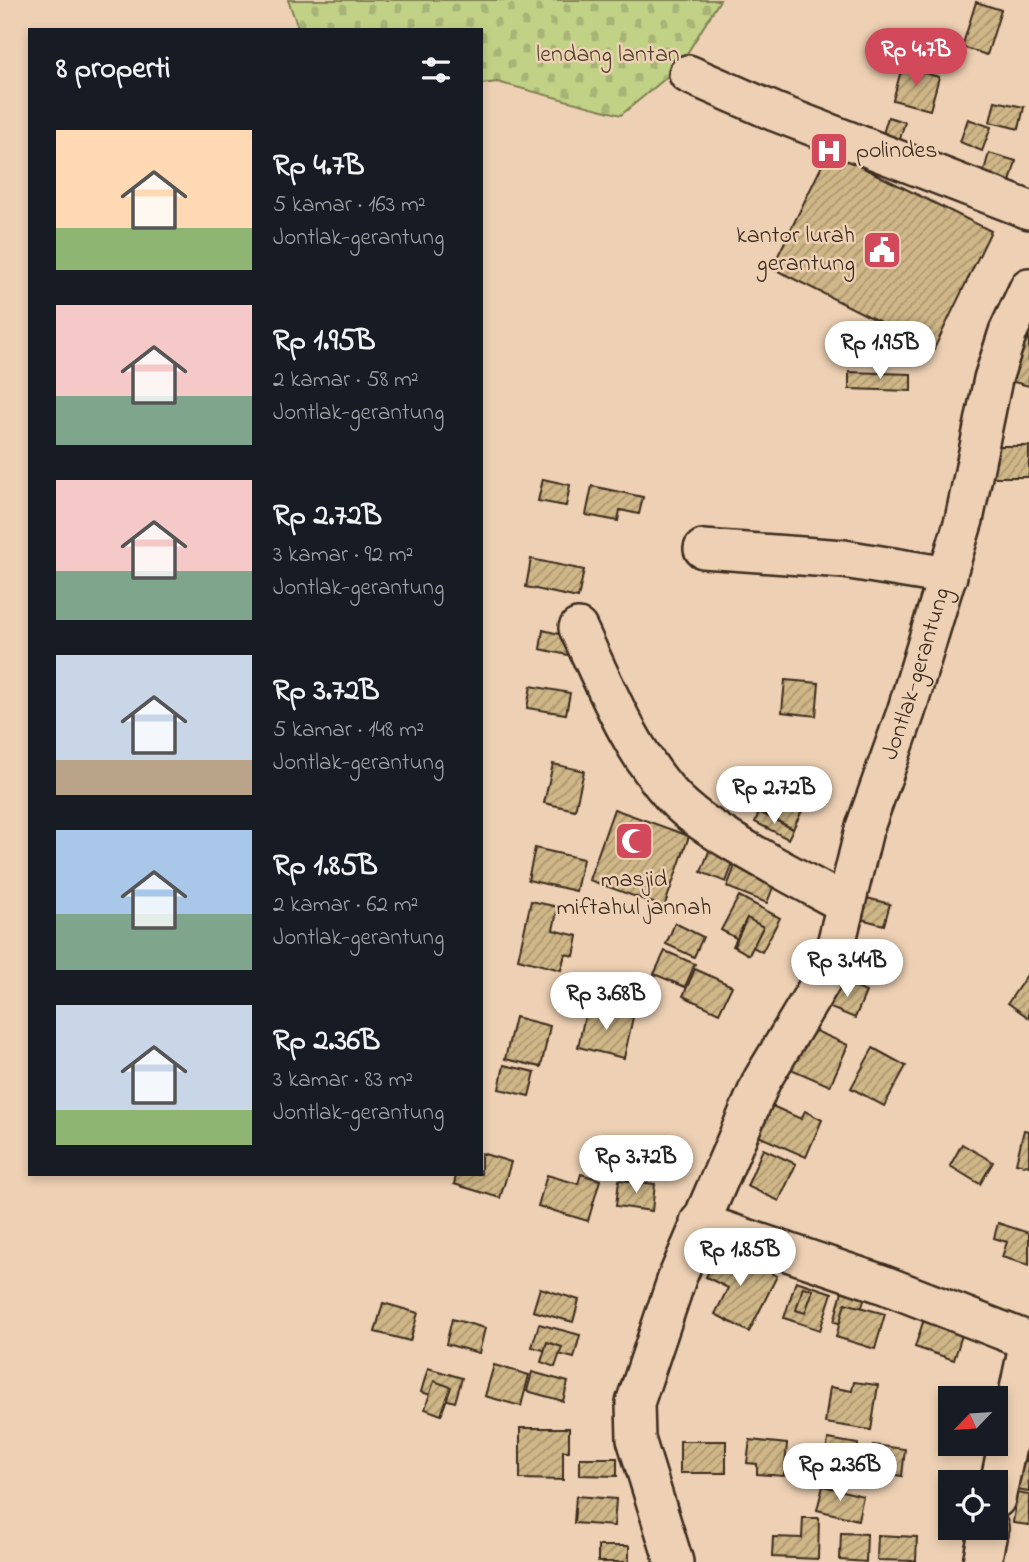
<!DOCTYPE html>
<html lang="id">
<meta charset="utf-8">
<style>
:root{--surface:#171b24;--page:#242831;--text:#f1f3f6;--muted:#9ea1a6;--accent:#d1495b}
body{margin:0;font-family:"Indie Flower",sans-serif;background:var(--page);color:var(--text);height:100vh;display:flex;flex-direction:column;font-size:26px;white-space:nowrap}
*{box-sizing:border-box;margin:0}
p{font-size:23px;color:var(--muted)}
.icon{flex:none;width:38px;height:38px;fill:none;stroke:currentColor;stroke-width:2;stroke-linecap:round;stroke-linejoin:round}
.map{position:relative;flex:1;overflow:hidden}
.details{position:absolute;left:28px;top:28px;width:455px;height:1148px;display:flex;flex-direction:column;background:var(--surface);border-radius:0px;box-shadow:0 4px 10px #0003}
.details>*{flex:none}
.needle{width:46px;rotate:245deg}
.controls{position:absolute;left:938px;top:1386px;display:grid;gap:14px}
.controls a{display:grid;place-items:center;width:70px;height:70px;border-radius:0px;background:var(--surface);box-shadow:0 4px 10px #0003;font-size:35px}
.price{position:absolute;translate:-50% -60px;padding:0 16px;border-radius:24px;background:#fff;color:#222;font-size:23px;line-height:46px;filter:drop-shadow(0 2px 4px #0008)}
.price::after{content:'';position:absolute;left:50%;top:42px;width:21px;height:16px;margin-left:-10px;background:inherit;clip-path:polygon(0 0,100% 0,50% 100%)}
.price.active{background:var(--accent);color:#fff}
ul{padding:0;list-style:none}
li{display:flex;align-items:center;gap:21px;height:175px;padding:0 28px}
li span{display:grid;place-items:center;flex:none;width:196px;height:140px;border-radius:0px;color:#555}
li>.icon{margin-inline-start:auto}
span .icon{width:84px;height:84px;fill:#fffc;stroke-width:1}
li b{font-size:30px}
h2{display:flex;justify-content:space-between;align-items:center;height:84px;padding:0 28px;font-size:30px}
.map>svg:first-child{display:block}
</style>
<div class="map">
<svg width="1029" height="1562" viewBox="0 0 1029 1562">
<defs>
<pattern id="cemetery-stones" width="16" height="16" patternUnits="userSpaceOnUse" patternTransform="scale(1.75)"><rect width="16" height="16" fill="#c1d287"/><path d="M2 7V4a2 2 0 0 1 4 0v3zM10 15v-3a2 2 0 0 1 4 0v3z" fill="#a7b474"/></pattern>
<pattern id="building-hatch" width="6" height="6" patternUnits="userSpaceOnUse" patternTransform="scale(1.75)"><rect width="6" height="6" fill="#d0b788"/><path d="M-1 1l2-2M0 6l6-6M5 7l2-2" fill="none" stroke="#aa956f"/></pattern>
</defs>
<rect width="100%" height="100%" fill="#eed1b4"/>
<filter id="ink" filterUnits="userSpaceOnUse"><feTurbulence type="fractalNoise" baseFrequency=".0143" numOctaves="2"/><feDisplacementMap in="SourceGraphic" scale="14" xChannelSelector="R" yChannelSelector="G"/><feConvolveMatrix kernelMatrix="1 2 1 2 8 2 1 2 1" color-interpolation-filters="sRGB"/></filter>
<g filter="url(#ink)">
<path fill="url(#cemetery-stones)" stroke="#7e7e52" stroke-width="2" d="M288,0h432l-42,68 -57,47 -124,-33 -16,2v-54h-182z"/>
<g fill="url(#building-hatch)" stroke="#3b2a1e" stroke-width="2">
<path d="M976,2l25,8 -14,45 -25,-8z"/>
<path d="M902,67l37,10 -9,33 -37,-10z"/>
<path d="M995,101l29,6 -5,22 -29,-7z"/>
<path d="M888,117l17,5 -8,27 -17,-5z"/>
<path d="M968,119l23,8 -9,24 -22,-9z"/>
<path d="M829,151l162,80 -57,118 -162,-81z"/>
<path d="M989,153l27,8 -9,32 -27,-8z"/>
<path d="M1029,334v52l-19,-5z"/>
<path d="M849,372l62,2v17l-62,-2z"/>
<rect x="992" y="446" width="37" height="31"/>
<path d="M543,479l27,6 -4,21 -28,-5z"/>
<path d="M592,486l51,11 -4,17 -19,-4 -2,11 -32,-6z"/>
<path d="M531,559l53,11 -6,28 -52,-11z"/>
<path d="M543,630l28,7 -3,18 -28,-6z"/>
<path d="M785,680l34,3 -3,33 -34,-4z"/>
<path d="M531,686l39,7 -4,21 -39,-6z"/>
<path d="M553,764l31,7 -9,39 -31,-7z"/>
<path d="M769,780l39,19 -15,30 -34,-17z"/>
<path d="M614,809l75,27 -25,71 -75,-27z"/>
<path d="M759,812l34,17 -5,10 -33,-17z"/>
<path d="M713,841l25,9 -12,32 -25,-10z"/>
<path d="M535,848l48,11 -7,32 -48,-11z"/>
<path d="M738,858l40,16 -11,29 -40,-16z"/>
<path d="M739,896l41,22 -18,34 -41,-22z"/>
<path d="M859,896l31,8 -6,21 -31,-8z"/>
<path d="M531,901l27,6 -5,23 25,6 -4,20 -9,-2 -4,16 -43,-11z"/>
<path d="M747,918l16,9 -14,27 -16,-8z"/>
<path d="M747,918l16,9 -14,28 -15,-9z"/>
<path d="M675,923l28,14 -9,20 -28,-13z"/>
<path d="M665,951l30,13 -10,23 -31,-13z"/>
<path d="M695,969l37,17 -13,27 -36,-17z"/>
<path d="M1029,972v46l-21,-15z"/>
<path d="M838,980l28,12 -11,26 -27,-11z"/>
<path d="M587,1006l46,11 -9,41 -46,-11z"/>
<path d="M515,1017l35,9 -9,41 -36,-8z"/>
<path d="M802,1025l46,20 -18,41 -46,-20z"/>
<path d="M873,1048l33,18 -22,40 -33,-18z"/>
<path d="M504,1065l31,7 -6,24 -30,-7z"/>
<path d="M770,1105l31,14 4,-8 17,9 -16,37 -50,-22z"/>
<path d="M1024,1130l5,1v35l-13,-3z"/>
<path d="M962,1144l31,18 -13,22 -30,-18z"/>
<path d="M763,1149l33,15 -17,37 -32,-15z"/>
<path d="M481,1153l30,9 -11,36 -46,-14 2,-8 -4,-2h29z"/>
<path d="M581,1174l19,6 -12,41 -50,-15 9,-31 31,9z"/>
<path d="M619,1180l36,4 -3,27 -36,-5z"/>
<path d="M998,1223l31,10v32l-27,-8 5,-15 -13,-4z"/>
<path d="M721,1247l56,29 -28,56 -34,-18 13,-26 -22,-11z"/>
<path d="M796,1281l36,12 -12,37 -36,-12z"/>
<path d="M803,1287l10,3 -8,23 -9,-3z"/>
<path d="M540,1288l39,12 -6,22 -40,-11z"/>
<path d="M842,1291l24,3 -10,32 -22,-4z"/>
<path d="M383,1303l35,10 -8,28 -35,-9z"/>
<path d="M845,1303l40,11 -10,35 -39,-12z"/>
<path d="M452,1319l33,9 -6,25 -33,-9z"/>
<path d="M924,1319l39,13 -9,28 -39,-13z"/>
<path d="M539,1324l41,11 -6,23 -42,-11z"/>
<path d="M547,1342l15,5 -7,20 -14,-5z"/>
<path d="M494,1365l35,10 -8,31 -36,-10z"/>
<path d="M428,1368l34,10 -7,24 -34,-10z"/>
<path d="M532,1372l36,10 -5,19 -36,-10z"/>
<path d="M434,1381l17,6 -10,28 -16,-6z"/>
<path d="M854,1382l24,3 -7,45 -46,-7 5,-36 22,4z"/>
<path d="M520,1428h49v23h-6v29l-43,-1z"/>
<path d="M828,1439l30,5 -3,25 15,2 -2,17 -45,-7z"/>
<path d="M750,1440l37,4 -3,32 -27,-2v-10l-10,-1z"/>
<rect x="680" y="1441" width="46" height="32"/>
<path d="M873,1445l32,4 -3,27 -32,-5z"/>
<path d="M1028,1447l1,45 -26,-4 5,-30 18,3z"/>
<path d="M580,1458h37v18l-37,-1z"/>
<path d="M823,1486l40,10 -5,24 -41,-10z"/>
<path d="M1017,1493l12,2v30l-16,-2z"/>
<path d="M576,1496l40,3 -2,27 -40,-3z"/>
<path d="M803,1518h16l-1,41 -46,-2 1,-20 29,1z"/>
<path d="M841,1533l26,1 -1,28 -26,-2z"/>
<path d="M878,1535l39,2 -1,24 -39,-1z"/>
<rect x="598" y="1546" width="31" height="16"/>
</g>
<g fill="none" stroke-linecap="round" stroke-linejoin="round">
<g stroke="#3b2a1e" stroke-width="42">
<g id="minor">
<path d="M688,74l87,38 254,98"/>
<path d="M703,549l141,10 104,17"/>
<path d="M578,628c27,57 52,122 95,169 16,17 35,29 55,42 38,23 78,44 117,65"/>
<path d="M699,1222l183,62 147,57"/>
<path d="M996,1499l33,-158"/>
<path id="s1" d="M674,1562l-38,-123 -1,-36 42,-125 85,-198 69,-115 33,-135 42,-118 58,-192 29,-141 15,-47 21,-45"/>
<path d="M982,1562l7,-34"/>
</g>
</g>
<use href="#minor" stroke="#eed1b4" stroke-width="37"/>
</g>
</g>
<defs>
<g id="hospital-square" transform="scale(2.0125)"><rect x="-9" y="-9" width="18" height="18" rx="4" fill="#d1495b" stroke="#eed1b4"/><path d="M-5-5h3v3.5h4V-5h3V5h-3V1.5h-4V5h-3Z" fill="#fff"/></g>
<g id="civic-square" transform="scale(2.0125)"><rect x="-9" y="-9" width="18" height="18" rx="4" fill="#d1495b" stroke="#eed1b4"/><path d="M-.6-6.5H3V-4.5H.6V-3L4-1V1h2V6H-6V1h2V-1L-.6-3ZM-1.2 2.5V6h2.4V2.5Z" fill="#fff"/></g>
<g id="mosque-square" transform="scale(2.0125)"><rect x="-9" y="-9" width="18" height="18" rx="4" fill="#d1495b" stroke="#eed1b4"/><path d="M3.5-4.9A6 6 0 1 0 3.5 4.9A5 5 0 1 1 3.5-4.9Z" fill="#fff"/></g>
</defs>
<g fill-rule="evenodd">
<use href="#hospital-square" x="829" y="151"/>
<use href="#civic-square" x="882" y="250"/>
<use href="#mosque-square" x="634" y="841"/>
</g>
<g text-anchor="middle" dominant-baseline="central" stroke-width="5" stroke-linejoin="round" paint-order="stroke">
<g font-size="24" fill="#4f432e" stroke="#eed1b4">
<text x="608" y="55">lendang lantan</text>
</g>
<g font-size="24" fill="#3b2a1e" stroke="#eed1b4" text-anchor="start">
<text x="856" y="151">polindes</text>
<text x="855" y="236" text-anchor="end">kantor lurah<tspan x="855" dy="28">gerantung</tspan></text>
<text x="634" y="880" text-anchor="middle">masjid<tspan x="634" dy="28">miftahul jannah</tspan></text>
</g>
<g font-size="24" fill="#3b2a1e" stroke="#eed1b4">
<text stroke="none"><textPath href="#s1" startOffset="950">Jontlak-gerantung</textPath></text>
</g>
</g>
</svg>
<div class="controls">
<a><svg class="needle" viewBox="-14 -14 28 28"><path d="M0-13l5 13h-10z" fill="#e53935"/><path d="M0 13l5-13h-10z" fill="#9ea1a6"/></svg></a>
<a><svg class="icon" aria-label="locate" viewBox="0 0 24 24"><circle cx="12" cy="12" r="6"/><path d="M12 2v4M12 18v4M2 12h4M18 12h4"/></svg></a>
</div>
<b class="price active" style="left:916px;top:88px">Rp 4.7B</b>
<b class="price" style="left:880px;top:381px">Rp 1.95B</b>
<b class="price" style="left:774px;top:826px">Rp 2.72B</b>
<b class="price" style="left:847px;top:999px">Rp 3.44B</b>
<b class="price" style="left:606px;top:1032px">Rp 3.68B</b>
<b class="price" style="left:636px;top:1195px">Rp 3.72B</b>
<b class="price" style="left:740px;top:1288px">Rp 1.85B</b>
<b class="price" style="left:840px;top:1503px">Rp 2.36B</b>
<section class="details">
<h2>8 properti<svg class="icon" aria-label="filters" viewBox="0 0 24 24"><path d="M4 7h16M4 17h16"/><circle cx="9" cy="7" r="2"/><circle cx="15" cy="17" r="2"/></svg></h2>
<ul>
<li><span style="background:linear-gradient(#ffd9b3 70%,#8fb573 0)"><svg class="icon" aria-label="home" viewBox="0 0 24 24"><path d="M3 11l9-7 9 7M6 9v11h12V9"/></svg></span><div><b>Rp 4.7B</b><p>5 kamar · 163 m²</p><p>Jontlak-gerantung</p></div></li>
<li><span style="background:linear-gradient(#f6c9c9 65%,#7fa58c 0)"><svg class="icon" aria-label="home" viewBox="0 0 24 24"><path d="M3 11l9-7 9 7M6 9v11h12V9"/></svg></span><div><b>Rp 1.95B</b><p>2 kamar · 58 m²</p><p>Jontlak-gerantung</p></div></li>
<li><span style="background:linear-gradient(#f6c9c9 65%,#7fa58c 0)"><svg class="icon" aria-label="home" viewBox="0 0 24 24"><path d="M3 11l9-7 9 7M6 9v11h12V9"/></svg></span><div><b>Rp 2.72B</b><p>3 kamar · 92 m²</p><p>Jontlak-gerantung</p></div></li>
<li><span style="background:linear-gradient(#c9d6e8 75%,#b9a48a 0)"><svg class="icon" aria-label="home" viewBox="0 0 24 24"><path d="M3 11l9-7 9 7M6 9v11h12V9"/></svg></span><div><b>Rp 3.72B</b><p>5 kamar · 148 m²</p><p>Jontlak-gerantung</p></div></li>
<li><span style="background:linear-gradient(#a9c7e8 60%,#7fa58c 0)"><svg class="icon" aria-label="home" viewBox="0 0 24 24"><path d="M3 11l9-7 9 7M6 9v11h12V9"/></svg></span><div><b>Rp 1.85B</b><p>2 kamar · 62 m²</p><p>Jontlak-gerantung</p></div></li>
<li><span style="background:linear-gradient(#c9d6e8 75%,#8fb573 0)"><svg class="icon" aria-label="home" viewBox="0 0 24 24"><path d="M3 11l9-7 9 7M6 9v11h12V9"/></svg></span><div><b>Rp 2.36B</b><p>3 kamar · 83 m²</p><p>Jontlak-gerantung</p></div></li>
</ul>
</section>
</div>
